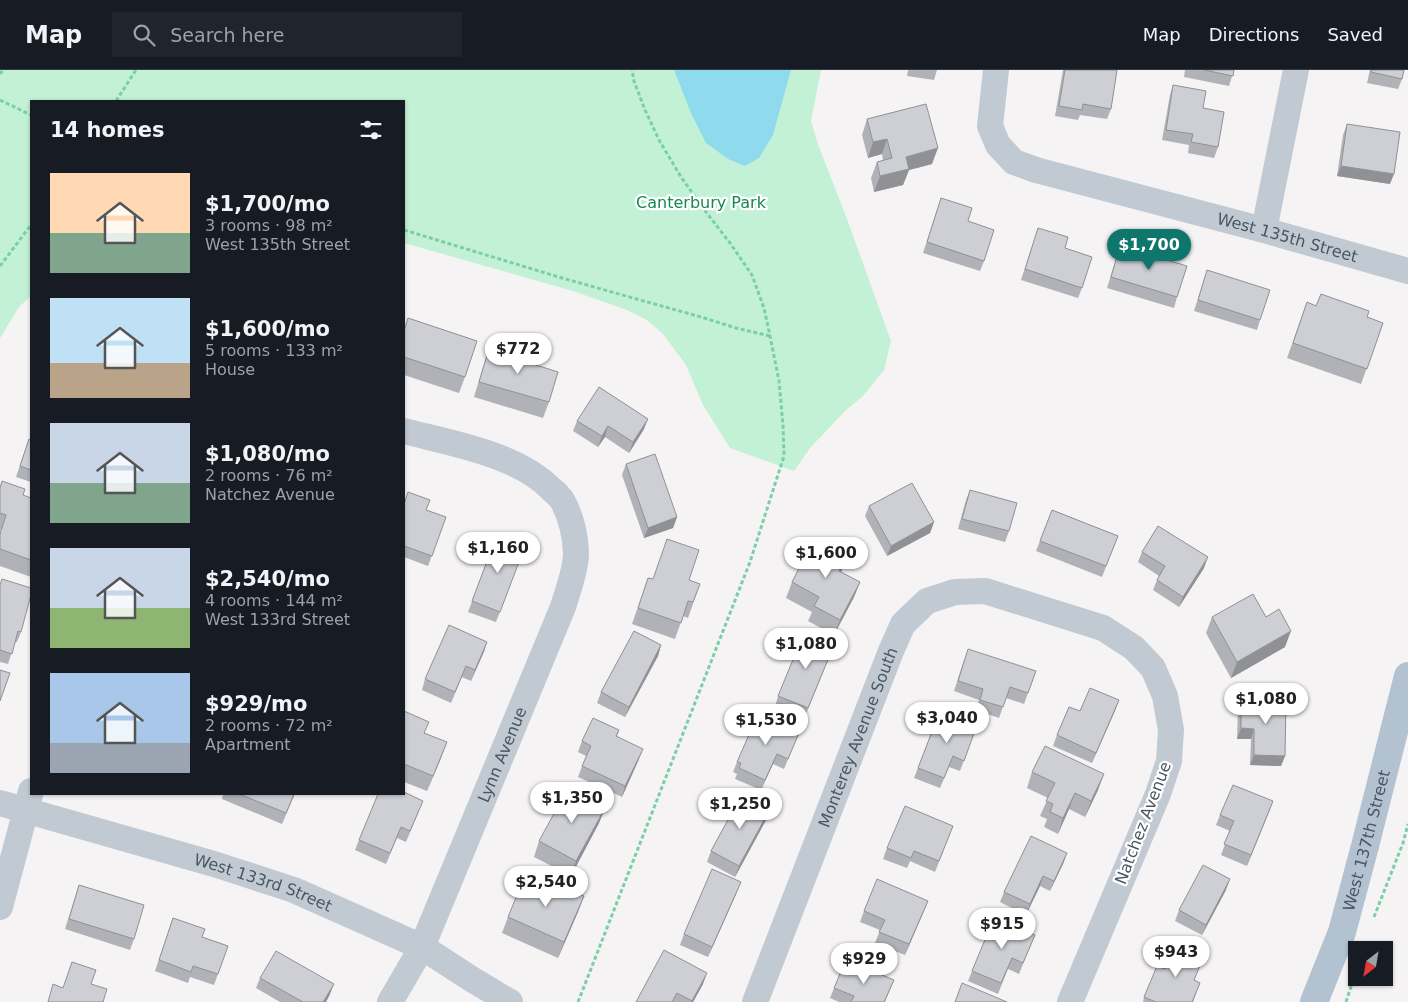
<!DOCTYPE html>
<meta charset="utf-8">
<style>
:root{--surface:#171b24;--page:#20242c;--text:#f1f3f6;--muted:#9ea1a6;--line:#363941;--accent:#0f766e}
body{margin:0;font-family:"DejaVu Sans",sans-serif;background:var(--page);color:var(--text);height:100vh;display:flex;flex-direction:column;font-size:19px;white-space:nowrap}
*{box-sizing:border-box;margin:0}
p{font-size:16px;color:var(--muted)}
.icon{flex:none;width:28px;height:28px;fill:none;stroke:currentColor;stroke-width:2;stroke-linecap:round;stroke-linejoin:round}
.map{position:relative;flex:1;overflow:hidden}
.details{position:absolute;left:30px;top:30px;width:375px;height:695px;display:flex;flex-direction:column;background:var(--surface);border-radius:0px;box-shadow:0 1px 4px #0004}
.details>*{flex:none}
.needle{width:32px;rotate:211deg}
.controls{position:absolute;left:1348px;top:871px;display:grid;gap:10px}
.controls a{display:grid;place-items:center;width:45px;height:45px;border-radius:0px;background:var(--surface);box-shadow:0 1px 4px #0004;font-size:25px}
.price{position:absolute;translate:-50% -42px;padding:0 11px;border-radius:18px;background:#fff;color:#222;font-size:16px;line-height:32px;filter:drop-shadow(0 1px 2px #0008)}
.price::after{content:'';position:absolute;left:50%;top:30px;width:15px;height:11px;margin-left:-8px;background:inherit;clip-path:polygon(0 0,100% 0,50% 100%)}
.price.current{background:var(--accent);color:#fff}
ul{padding:0;list-style:none}
li{display:flex;align-items:center;gap:15px;height:125px;padding:0 20px}
li span{display:grid;place-items:center;flex:none;width:140px;height:100px;border-radius:0px;color:#555}
li>.icon{margin-inline-start:auto}
span .icon{width:60px;height:60px;fill:#fffc;stroke-width:1}
li b{font-size:21px}
h2{display:flex;justify-content:space-between;align-items:center;height:60px;padding:0 20px;font-size:21px}
header{display:flex;align-items:center;gap:30px;box-sizing:border-box;height:70px;padding:0 25px;background:var(--surface);border-bottom:1px solid var(--line)}
header strong{font-size:24px}
nav{display:flex;gap:28px;margin-inline-start:auto;font-size:18px}
.search{width:350px;height:45px;background:var(--page);display:flex;align-items:center;gap:12px;box-sizing:border-box;padding:0 18px;border-radius:0px;color:var(--muted);font-size:19px}
.map>svg:first-child{display:block}
</style>
<header>
<strong>Map</strong>
<div class="search"><svg class="icon" aria-label="search" viewBox="0 0 24 24"><circle cx="10" cy="10" r="6"/><path d="M15 15l6 6"/></svg>Search here</div>
<nav><a>Map</a><a>Directions</a><a>Saved</a></nav>
</header>
<div class="map">
<svg width="1408" height="932" viewBox="0 0 1408 932">
<rect width="100%" height="100%" fill="#f5f3f3"/>
<path fill="#c3f1d5" d="M0,0h821l-10,51 8,26 28,72 44,122 -7,29 -21,26 -18,15 -35,37 -16,23 -64,-23 -27,-43 -17,-40 -23,-31 -16,-14 -20,-10 -54,-19 -169,-48v-142h-373v195l-12,11 -19,31z"/>
<path fill="#90daee" d="M674,0h117l-18,65 -14,23 -14,8 -17,-7 -22,-16 -15,-30z"/>
<g fill="none" stroke-linecap="round" stroke-linejoin="round">
<g stroke="#7ad0a6" stroke-width="3" stroke-dasharray="4 2.5" stroke-linecap="butt">
<path d="M0,4l3,-4"/>
<path d="M0,30l31,15"/>
<path d="M116,31l20,-31"/>
<path d="M404,160l158,48 139,39 35,11 34,8"/>
<path d="M0,196l31,-41"/>
<path d="M1374,847l29,-74 5,-19"/>
<path d="M578,932l172,-440 34,-106 -1,-31 -4,-44 -9,-45 -6,-28 -12,-33 -22,-32 -24,-31 -25,-35 -22,-37 -14,-30 -11,-29 -2,-11"/>
<path d="M1346,932l10,-31"/>
</g>
<g stroke="#c1cad2" stroke-width="26">
<path id="s1" d="M996,0l-6,56 8,19 16,17 22,8 228,60 144,41"/>
<path d="M1264,160l32,-160"/>
<path id="s2" d="M0,733l214,61 80,26 128,57 51,33 37,22"/>
<path d="M0,837l31,-116"/>
<path id="s3" d="M390,932l32,-55 141,-340c5,-17 12,-34 13,-52 0,-18 -5,-39 -14,-55 -3,-4 -7,-8 -11,-11 -34,-35 -101,-46 -147,-58"/>
<path id="s4" d="M755,932l136,-351 12,-27 24,-23 28,-9 30,-1 118,37 31,20 19,20 12,28 6,34 -2,31 -11,33 -88,208"/>
</g>
<path stroke="#b3c2d1" stroke-width="28" id="s5" d="M1314,932l28,-70 23,-86 43,-170"/>
</g>
<g fill="#b0b2b7">
<path d="M908,0h29l-3,10 -27,-4z"/>
<path d="M1063,0h54l-6,39 -4,10 -27,-4 -2,5 -23,-4z"/>
<path d="M1185,0h49l-5,16 -45,-9z"/>
<path d="M1370,0h34l-2,9 -4,10 -31,-6z"/>
<path d="M1173,15l30,23 15,39 -4,11 -26,-5 1,-8 -27,-5 8,-45z"/>
<path d="M867,49l65,45 -23,6 -6,15 -29,7 -3,-14 6,-16 6,-1 -1,-7 -14,4 -6,-23z"/>
<path d="M1347,54l43,60 -53,-8 6,-41z"/>
<path d="M941,128l27,23 16,40 -4,10 -57,-18z"/>
<path d="M1038,158l27,20 17,40 -4,10 -57,-18z"/>
<path d="M1120,176l57,51 -3,11 -67,-20z"/>
<path d="M1207,200l53,50 -3,10 -63,-19z"/>
<path d="M1307,232l9,4 51,11 16,6 -22,61 -74,-26z"/>
<path d="M404,260l61,47 -6,16 -55,-18z"/>
<path d="M501,274l16,15 32,43 -6,16 -69,-21 9,-30 5,-15 9,2z"/>
<path d="M577,351l67,8 -15,24 -24,-16 -7,10 -25,-16z"/>
<path d="M29,369l2,1v42l-15,-5z"/>
<path d="M626,394l51,53 -4,11 -29,10 -22,-63z"/>
<path d="M0,417l31,11v79l-31,-11v-33l1,-3h-1z"/>
<path d="M970,420l39,41 -4,11 -47,-13 8,-29z"/>
<path d="M404,434l22,6 20,7 -18,49 -24,-9z"/>
<path d="M869,436l65,16 -4,11 -43,23 -22,-40z"/>
<path d="M1052,440l66,26 -16,41 -66,-26z"/>
<path d="M497,465l28,11 -29,76 -28,-10z"/>
<path d="M1142,482l62,16 -25,39 -26,-17 4,-10 2,-4 -21,-14z"/>
<path d="M841,502l19,10 -6,15 -20,38 -26,-14 4,-9 -26,-14 6,-16z"/>
<path d="M648,508l5,1 36,1 11,4 -12,34 -5,-2 -8,23 -43,-15z"/>
<path d="M0,514l21,48 -4,10h-2l-7,22 -8,-2z"/>
<path d="M1212,547h54l19,30 -54,31 -25,-45z"/>
<path d="M487,572l-16,39 -9,-4 -11,26 -29,-13 3,-11z"/>
<path d="M661,575l-3,11 -33,61 -28,-14 4,-11z"/>
<path d="M830,585l-26,64 -29,-12 3,-11z"/>
<path d="M964,590l72,11 -12,33 -18,-6 -7,20 -23,-8 3,-10 -25,-9z"/>
<path d="M1241,629l44,57 -4,10 -31,-1 1,-26h-14l1,-29z"/>
<path d="M1119,630l-27,63 -39,-17 4,-11 23,-24z"/>
<path d="M404,641l21,22 16,25 -14,33 -23,-9z"/>
<path d="M940,641l37,14 -17,46 -11,-4 -9,21 -26,-10z"/>
<path d="M619,660l-2,6 22,23 -17,38 -44,-20 8,-21 -8,-4 4,-11z"/>
<path d="M799,663l-15,36 -11,-5 -12,26 -26,-11 2,-5 -4,-2 4,-10z"/>
<path d="M1032,702l66,18 -13,27 -16,-8 -11,25 -14,-7 3,-8 -7,-3 8,-18 -21,-10z"/>
<path d="M223,724h72l-13,30 -60,-25z"/>
<path d="M1273,731l-26,65 -26,-11 9,-24 -14,-6 4,-10z"/>
<path d="M605,738l-6,15 -28,53 -37,-19 5,-16z"/>
<path d="M419,741l-13,31 -9,-4 -11,26 -31,-14 4,-10z"/>
<path d="M766,750l-31,57 -28,-15 4,-11z"/>
<path d="M953,756l-18,46 -25,-11 -3,7 -24,-9 4,-11z"/>
<path d="M1067,783l-4,11 -13,27 -10,-5 -14,29 -26,-13 4,-10z"/>
<path d="M79,815l55,54 -4,11 -65,-21z"/>
<path d="M550,819l34,7 -6,16 -20,46 -56,-25 6,-16z"/>
<path d="M1226,820l-24,45 -27,-14 4,-11z"/>
<path d="M737,822l-29,65 -28,-12 4,-11z"/>
<path d="M928,831l-23,54 -30,-12 5,-13 -20,-8 4,-11z"/>
<path d="M173,848l29,19 26,9 -14,39 -24,-8 -2,6 -33,-12z"/>
<path d="M1035,865l-16,39 -11,-5 -10,25 -30,-13 4,-10z"/>
<path d="M1200,896l-6,14 6,3 -7,19h-50l1,-5 21,-28z"/>
<path d="M854,901l40,9 -9,22h-46l-9,-4 4,-10z"/>
<path d="M260,908l70,16 -4,8h-46l-24,-14z"/>
<path d="M703,914l-10,18h-57z"/>
</g>
<g fill="#909195">
<path d="M887,69l-5,15 -14,4 5,-16z"/>
<path d="M938,78l-6,16 -23,6 -6,15 -29,7 6,-16 26,-19z"/>
<path d="M1341,96l53,8 -4,10 -53,-8z"/>
<path d="M648,349l-4,10 -15,24 4,-11z"/>
<path d="M608,356l-3,11 -7,10 4,-11z"/>
<path d="M677,447l-4,11 -29,10 4,-10z"/>
<path d="M934,452l-4,11 -43,23 4,-10z"/>
<path d="M847,486l-6,16 -2,-1z"/>
<path d="M1208,487l-4,11 -25,39 4,-10z"/>
<path d="M860,512l-6,15 -20,38 6,-15z"/>
<path d="M1291,561l-6,16 -54,31 6,-16z"/>
<path d="M487,572l-3,10 -13,29 4,-11z"/>
<path d="M661,575l-3,11 -33,61 4,-10z"/>
<path d="M1119,630l-4,11 -23,52 4,-10z"/>
<path d="M1241,658l13,1 -3,10h-14z"/>
<path d="M447,672l-6,16 -14,33 6,-15z"/>
<path d="M643,679l-4,10 -17,38 3,-11z"/>
<path d="M777,684l-4,10 -12,26 4,-10z"/>
<path d="M1254,685l31,1 -4,10 -31,-1z"/>
<path d="M1104,704l-6,16 -13,27 6,-16z"/>
<path d="M1075,723l-6,16 -11,25 5,-16z"/>
<path d="M1273,731l-4,11 -22,54 4,-11z"/>
<path d="M605,738l-6,15 -28,53 5,-15z"/>
<path d="M770,739l-4,11 -31,57 4,-11z"/>
<path d="M1067,783l-4,11 -13,27 4,-10z"/>
<path d="M1043,806l-3,10 -14,29 4,-11z"/>
<path d="M1230,809l-4,11 -24,45 4,-10z"/>
<path d="M741,812l-4,10 -29,65 4,-10z"/>
<path d="M584,826l-6,16 -20,46 6,-16z"/>
<path d="M928,831l-4,10 -19,44 4,-11z"/>
<path d="M707,903l-4,11 -10,18h-2z"/>
<path d="M334,914l-4,10 -4,8h-3z"/>
</g>
<g fill="#cdcfd5" stroke="#909195">
<path d="M1065,0h52l-6,39 -28,-5 -1,6 -23,-4z"/>
<path d="M1204,0h30l-1,6z"/>
<path d="M1371,0h33l-2,9 -31,-7z"/>
<path d="M1173,15l33,6 -3,17 21,4 -6,35 -27,-5 2,-8 -27,-4z"/>
<path d="M926,34l12,44 -32,9 3,12 -29,7 -3,-14 15,-4 -5,-19 -14,3 -6,-23z"/>
<path d="M1347,54l53,8 -6,42 -53,-8z"/>
<path d="M941,128l31,10 -4,13 26,9 -10,31 -57,-19z"/>
<path d="M1038,158l30,9 -3,11 27,9 -10,31 -57,-19z"/>
<path d="M1120,176l67,20 -10,31 -66,-20z"/>
<path d="M1207,200l63,20 -10,30 -62,-20z"/>
<path d="M1321,224l48,17 -2,6 16,6 -16,46 -74,-26 14,-41 9,4z"/>
<path d="M408,248l69,23 -12,36 -61,-20v-26z"/>
<path d="M501,274l18,5 -2,10 41,13 -9,30 -70,-20 9,-30 9,3z"/>
<path d="M599,317l49,32 -15,23 -25,-16 -6,10 -25,-15z"/>
<path d="M29,369l2,1v30l-11,-4z"/>
<path d="M655,384l22,63 -29,11 -22,-64z"/>
<path d="M2,411l23,8 -2,6 8,3v62l-31,-11v-15l6,-19 -6,-2v-25z"/>
<path d="M912,413l22,39 -43,24 -22,-40z"/>
<path d="M970,420l47,13 -8,28 -47,-12z"/>
<path d="M408,422l22,8 -4,10 20,7 -14,39 -28,-10v-42z"/>
<path d="M1052,440l66,26 -12,30 -66,-25z"/>
<path d="M1158,456l50,31 -25,40 -26,-17 8,-14 -23,-14z"/>
<path d="M497,465l28,11 -25,66 -28,-11z"/>
<path d="M667,469l32,11 -10,30 11,4 -7,18 -5,-1 -7,22 -43,-15 10,-30 5,1z"/>
<path d="M814,469l33,17 -8,15 21,11 -20,38 -26,-14 5,-9 -27,-15z"/>
<path d="M2,509l29,9v7l-10,37 -3,-1 -6,23 -12,-4v-65z"/>
<path d="M1253,524l13,23 13,-8 12,22 -54,31 -25,-45z"/>
<path d="M449,555l38,17 -12,28 -9,-4 -11,26 -30,-13z"/>
<path d="M634,561l27,14 -32,62 -28,-15z"/>
<path d="M804,563l30,12 -26,63 -30,-12z"/>
<path d="M968,579l68,22 -8,22 -18,-6 -7,20 -23,-7 3,-11 -25,-8z"/>
<path d="M0,600l10,3 -10,28z"/>
<path d="M1090,618l29,12 -23,53 -39,-18 12,-28 11,4z"/>
<path d="M1241,629l45,1 -1,56 -31,-1v-26l-13,-1z"/>
<path d="M404,641l25,11 -5,11 23,9 -14,34 -29,-12z"/>
<path d="M940,641l37,14 -13,36 -11,-5 -9,22 -26,-10z"/>
<path d="M758,644l41,19 -11,26 -11,-5 -12,26 -26,-12 2,-5 -4,-1z"/>
<path d="M593,648l26,12 -3,6 27,13 -18,37 -43,-20 9,-20 -9,-5z"/>
<path d="M1045,676l59,28 -13,27 -16,-8 -12,25 -13,-6 3,-8 -7,-3 9,-18 -23,-11z"/>
<path d="M1233,715l40,16 -22,54 -27,-11 10,-23 -14,-6z"/>
<path d="M568,718l37,20 -29,53 -37,-20z"/>
<path d="M404,722l19,9 -13,30 -9,-4 -11,26 -31,-13 19,-46h26z"/>
<path d="M239,724h55l-8,19z"/>
<path d="M742,724l28,15 -31,57 -28,-15z"/>
<path d="M905,736l48,20 -14,35 -25,-10 -3,7 -24,-10z"/>
<path d="M1031,766l36,17 -13,28 -11,-5 -13,28 -26,-12z"/>
<path d="M1203,795l27,14 -24,46 -27,-15z"/>
<path d="M712,799l29,13 -29,65 -28,-13z"/>
<path d="M524,808l26,11 3,-6 31,13 -20,46 -56,-25z"/>
<path d="M877,809l51,22 -19,43 -30,-12 6,-12 -21,-9z"/>
<path d="M79,815l65,20 -10,34 -65,-20z"/>
<path d="M173,848l32,11 -3,8 26,9 -10,28 -25,-8 -2,6 -32,-12z"/>
<path d="M994,848l41,17 -12,28 -11,-5 -11,25 -29,-12z"/>
<path d="M1175,874l29,12 -10,24 6,3 -8,19h-36l-12,-5 13,-31 8,3z"/>
<path d="M664,880l43,23 -15,28 -15,-8 -5,9h-36z"/>
<path d="M276,881l58,33 -11,18h-20l-43,-24z"/>
<path d="M72,892l24,8 -5,14 16,5 -4,13h-55l5,-18 10,4z"/>
<path d="M856,894l38,16 -10,22h-33l3,-6 -20,-8 9,-21 11,4z"/>
<path d="M962,913l45,19h-52z"/>
</g>
<g text-anchor="middle" dominant-baseline="central" stroke-width="4.5" stroke-linejoin="round" paint-order="stroke">
<g font-size="16" fill="#17864f" stroke="#fff">
<text x="701" y="132">Canterbury Park</text>
</g>
<g font-size="16" fill="#4a5661" stroke="#fff">
<text stroke="none"><textPath href="#s1" startOffset="384">West 135th Street</textPath></text>
<text stroke="none"><textPath href="#s4" startOffset="284">Monterey Avenue South</textPath></text>
<text stroke="none"><textPath href="#s3" startOffset="272">Lynn Avenue</textPath></text>
<text transform="translate(1143 753) rotate(-69)">Natchez Avenue</text>
<text stroke="none"><textPath href="#s5" startOffset="170">West 137th Street</textPath></text>
<text stroke="none"><textPath href="#s2" startOffset="275">West 133rd Street</textPath></text>
</g>
</g>
</svg>
<div class="controls">
<a><svg class="needle" viewBox="-14 -14 28 28"><path d="M0-13l5 13h-10z" fill="#e53935"/><path d="M0 13l5-13h-10z" fill="#9ea1a6"/></svg></a>
</div>
<b class="price current" style="left:1149px;top:201px">$1,700</b>
<b class="price" style="left:518px;top:305px">$772</b>
<b class="price" style="left:498px;top:504px">$1,160</b>
<b class="price" style="left:826px;top:509px">$1,600</b>
<b class="price" style="left:806px;top:600px">$1,080</b>
<b class="price" style="left:1266px;top:655px">$1,080</b>
<b class="price" style="left:947px;top:674px">$3,040</b>
<b class="price" style="left:766px;top:676px">$1,530</b>
<b class="price" style="left:572px;top:754px">$1,350</b>
<b class="price" style="left:740px;top:760px">$1,250</b>
<b class="price" style="left:546px;top:838px">$2,540</b>
<b class="price" style="left:1002px;top:880px">$915</b>
<b class="price" style="left:1176px;top:908px">$943</b>
<b class="price" style="left:864px;top:915px">$929</b>
<section class="details">
<h2>14 homes<svg class="icon" aria-label="filters" viewBox="0 0 24 24"><path d="M4 7h16M4 17h16"/><circle cx="9" cy="7" r="2"/><circle cx="15" cy="17" r="2"/></svg></h2>
<ul>
<li><span style="background:linear-gradient(#ffd9b3 60%,#7fa58c 0)"><svg class="icon" aria-label="home" viewBox="0 0 24 24"><path d="M3 11l9-7 9 7M6 9v11h12V9"/></svg></span><div><b>$1,700/mo</b><p>3 rooms · 98 m²</p><p>West 135th Street</p></div></li>
<li><span style="background:linear-gradient(#bfe0f5 65%,#b9a48a 0)"><svg class="icon" aria-label="home" viewBox="0 0 24 24"><path d="M3 11l9-7 9 7M6 9v11h12V9"/></svg></span><div><b>$1,600/mo</b><p>5 rooms · 133 m²</p><p>House</p></div></li>
<li><span style="background:linear-gradient(#c9d6e8 60%,#7fa58c 0)"><svg class="icon" aria-label="home" viewBox="0 0 24 24"><path d="M3 11l9-7 9 7M6 9v11h12V9"/></svg></span><div><b>$1,080/mo</b><p>2 rooms · 76 m²</p><p>Natchez Avenue</p></div></li>
<li><span style="background:linear-gradient(#c9d6e8 60%,#8fb573 0)"><svg class="icon" aria-label="home" viewBox="0 0 24 24"><path d="M3 11l9-7 9 7M6 9v11h12V9"/></svg></span><div><b>$2,540/mo</b><p>4 rooms · 144 m²</p><p>West 133rd Street</p></div></li>
<li><span style="background:linear-gradient(#a9c7e8 70%,#9aa5b1 0)"><svg class="icon" aria-label="home" viewBox="0 0 24 24"><path d="M3 11l9-7 9 7M6 9v11h12V9"/></svg></span><div><b>$929/mo</b><p>2 rooms · 72 m²</p><p>Apartment</p></div></li>
</ul>
</section>
</div>
